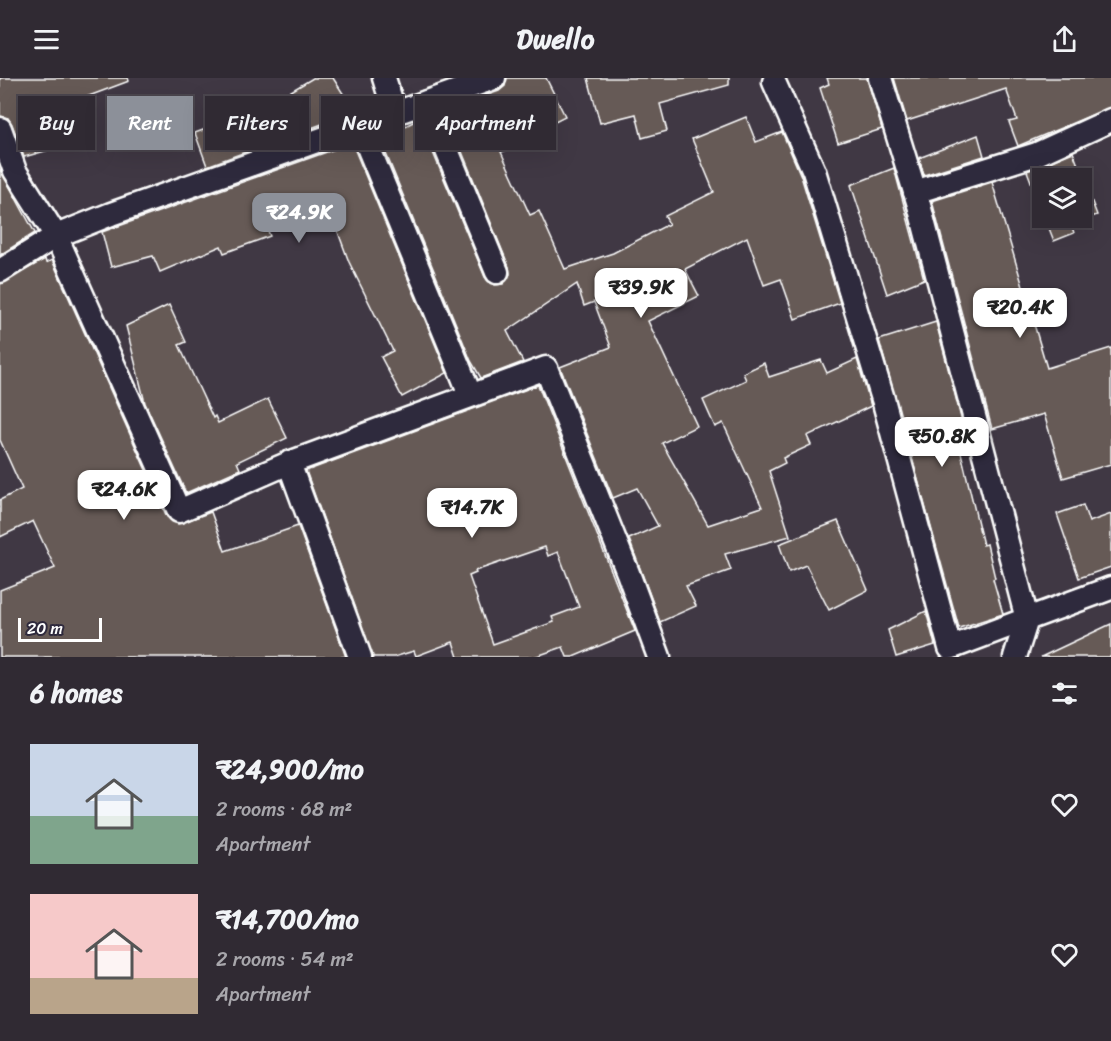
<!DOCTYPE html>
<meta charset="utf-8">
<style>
:root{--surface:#302a33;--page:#3c363f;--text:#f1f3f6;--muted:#a8a7ac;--line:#4b464e;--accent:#8c9099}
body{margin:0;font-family:Sriracha,sans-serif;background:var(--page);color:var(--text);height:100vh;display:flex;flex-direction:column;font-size:22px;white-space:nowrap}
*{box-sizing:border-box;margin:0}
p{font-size:20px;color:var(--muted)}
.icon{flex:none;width:33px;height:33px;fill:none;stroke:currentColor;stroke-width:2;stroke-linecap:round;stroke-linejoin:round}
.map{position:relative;height:579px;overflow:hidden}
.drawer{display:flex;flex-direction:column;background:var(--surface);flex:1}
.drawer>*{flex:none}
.top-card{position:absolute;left:18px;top:18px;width:600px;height:54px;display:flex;gap:12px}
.fabs{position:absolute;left:1032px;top:90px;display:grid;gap:12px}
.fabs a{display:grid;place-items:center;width:60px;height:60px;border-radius:0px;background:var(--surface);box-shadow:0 6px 24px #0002,0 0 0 2px var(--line);font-size:30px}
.scale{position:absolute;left:18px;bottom:15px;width:84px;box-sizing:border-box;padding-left:6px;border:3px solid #fff;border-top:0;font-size:16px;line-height:21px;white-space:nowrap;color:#fff;-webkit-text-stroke:4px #2f2a3d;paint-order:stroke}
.price{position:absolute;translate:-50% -51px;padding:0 14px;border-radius:12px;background:#fff;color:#222;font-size:20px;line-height:39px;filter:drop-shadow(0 2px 3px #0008)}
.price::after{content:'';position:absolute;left:50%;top:36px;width:18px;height:14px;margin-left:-9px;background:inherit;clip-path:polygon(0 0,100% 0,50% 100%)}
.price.current{background:var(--accent);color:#fff}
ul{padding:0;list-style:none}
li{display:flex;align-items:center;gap:18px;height:150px;padding:0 30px}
li span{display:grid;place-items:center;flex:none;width:168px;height:120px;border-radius:0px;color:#555}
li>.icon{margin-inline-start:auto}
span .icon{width:72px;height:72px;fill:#fffc;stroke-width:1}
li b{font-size:26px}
h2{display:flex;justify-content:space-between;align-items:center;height:72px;padding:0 30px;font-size:26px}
.chip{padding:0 21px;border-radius:0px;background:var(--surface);box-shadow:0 6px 24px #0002,0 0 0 2px var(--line);font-size:21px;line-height:54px}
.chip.current{background:var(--accent);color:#fff}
header{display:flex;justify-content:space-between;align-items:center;height:78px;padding:0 30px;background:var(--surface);font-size:27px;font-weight:800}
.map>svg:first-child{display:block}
</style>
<header><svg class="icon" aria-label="menu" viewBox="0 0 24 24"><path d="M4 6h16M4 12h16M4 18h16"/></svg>Dwello<svg class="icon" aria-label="share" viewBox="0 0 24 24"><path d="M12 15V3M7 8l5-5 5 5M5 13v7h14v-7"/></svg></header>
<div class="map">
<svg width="1111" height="579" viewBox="0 0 1111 579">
<rect width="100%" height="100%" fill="#403844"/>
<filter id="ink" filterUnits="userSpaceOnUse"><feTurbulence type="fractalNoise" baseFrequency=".0167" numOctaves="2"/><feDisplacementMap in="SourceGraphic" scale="12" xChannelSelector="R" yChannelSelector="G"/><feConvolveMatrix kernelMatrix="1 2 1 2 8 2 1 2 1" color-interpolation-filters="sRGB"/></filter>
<g filter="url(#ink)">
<g fill="#665a56" stroke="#fff" stroke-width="1.5" fill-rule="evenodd">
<path d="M0,0h128l1,3 -48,18 13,38 -70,20 -12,-33 -4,-6 -8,-2z"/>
<path d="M313,0h20l22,34 -148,54 -12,-33 66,-24z"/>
<path d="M507,0h39l19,38 -57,29 2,4 -9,3 29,63 9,-4 26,58 48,-16 56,-29 -4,-8 49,-24 -22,-53 54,-22 10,25 26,-10 19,44 39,127 -45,16 -14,-40 -17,6 -17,-48 -62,32 14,27 -51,25 49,105 -35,17 46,82 54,-18 -39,-84 -8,4 -12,-27 43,-20 -3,-7 21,-10 5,14 52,-17 6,13 30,-14 13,44 1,3 -64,30 4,9 -28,13 2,5 -16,8 21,65 -65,18 6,16 -45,16 10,20 -36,16 -31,-83 29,-13 -21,-38 -24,10 -53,-131 51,-20 -17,-45 -10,4 -7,-22 -70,47 16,31 -42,16 -10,-17 -91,-222 39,-20 66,158 10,8 8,-1 7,-10 -1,-7 -64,-157 54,-19 6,-5z"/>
<path d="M588,0h141v7l-69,19 7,27 -25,7 -6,-24 -36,9z"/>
<path d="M827,0h40l15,51 -44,14 -18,-55 9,-4z"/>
<path d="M894,0h217v29l-93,39 -9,-24 8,-2 -11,-31 -99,32z"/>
<path d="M978,57l6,21 -60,19 -5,-17z"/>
<path d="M352,65l95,230 -45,24 -21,-40 12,-6 -44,-89 -21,-57 -62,21 4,10 -46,17 -3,-7 -61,26 -7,-16 -42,11 -9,-35z"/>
<path d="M1073,74l24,63 -26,9 3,9 -20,8 -9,-23h37v-40h-40v33l-15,-40z"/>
<path d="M894,90l30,111 -37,15 -36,-109z"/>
<path d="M0,91l35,64 -35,22z"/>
<path d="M992,104l55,186 64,-20v116l-48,14 -19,-64 -52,15 -60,-228z"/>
<path d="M45,181l1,4 6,-3 115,257 11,7 33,-12 14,39 73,-25 48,131h-346v-67l55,-22 -22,-47 -33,16v-37l22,-11 -22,-49v-156z"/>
<path d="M169,227l17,37 -7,3 34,73 2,-2 3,7 50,-24 19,39 -50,24 3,7 -54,24 -41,-90 -19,-77z"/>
<path d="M936,244l30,115 -8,3 25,105 4,-1 8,34 -2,1 10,35 -44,14 -80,-288z"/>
<path d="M538,307l97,246 -62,26h-6l-4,-10 -29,10h-76l-5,-15 -37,14 -2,-5 -20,6h-21l-67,-186zM545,469l3,9 10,-4 21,55 -27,10 2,5 -61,22 -24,-68 7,-3 -1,-2z"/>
<path d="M1083,427l6,17 22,-8v53l-32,11 -22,-64z"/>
<path d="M838,443l30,69 -39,20 -23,-45 -17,7 -10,-28z"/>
<path d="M926,533l9,34 -39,12 -8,-27z"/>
<path d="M1111,546v33h-70z"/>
</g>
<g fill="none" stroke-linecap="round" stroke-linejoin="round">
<g stroke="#fff" stroke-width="27">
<g id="minor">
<path d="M384,0l11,35"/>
<path d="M774,4l40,89 69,228 67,249 77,-29 -108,-414 -39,-127"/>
<path d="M427,24l70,170"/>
<path d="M359,47l111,269"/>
<path d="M0,51l15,42 41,65 123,275 110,-48 257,-95 82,205 31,84"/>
<path d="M915,114l122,-38 74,-34"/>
<path d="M0,193l56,-35 55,-22 383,-136"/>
<path d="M289,385l71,194"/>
<path d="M1015,579l12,-38 84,-31"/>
</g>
</g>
<use href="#minor" stroke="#2f2a3d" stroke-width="22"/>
</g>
</g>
</svg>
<div class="fabs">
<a><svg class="icon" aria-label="layers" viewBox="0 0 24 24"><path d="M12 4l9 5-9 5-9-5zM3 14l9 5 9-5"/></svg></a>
</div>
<div class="scale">20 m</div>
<b class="price current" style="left:299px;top:166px">₹24.9K</b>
<b class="price" style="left:641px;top:241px">₹39.9K</b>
<b class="price" style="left:1020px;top:261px">₹20.4K</b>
<b class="price" style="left:942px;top:390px">₹50.8K</b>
<b class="price" style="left:124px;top:443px">₹24.6K</b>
<b class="price" style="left:472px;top:461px">₹14.7K</b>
<div class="top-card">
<a class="chip">Buy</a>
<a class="chip current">Rent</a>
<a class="chip">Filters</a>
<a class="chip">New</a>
<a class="chip">Apartment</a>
</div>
</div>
<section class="drawer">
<h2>6 homes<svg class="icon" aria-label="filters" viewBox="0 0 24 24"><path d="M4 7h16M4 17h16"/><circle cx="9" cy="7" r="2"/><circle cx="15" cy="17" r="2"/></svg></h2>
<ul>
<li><span style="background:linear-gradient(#c9d6e8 60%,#7fa58c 0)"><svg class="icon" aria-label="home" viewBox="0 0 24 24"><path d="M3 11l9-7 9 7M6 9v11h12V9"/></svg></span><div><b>₹24,900/mo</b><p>2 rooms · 68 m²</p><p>Apartment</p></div><svg class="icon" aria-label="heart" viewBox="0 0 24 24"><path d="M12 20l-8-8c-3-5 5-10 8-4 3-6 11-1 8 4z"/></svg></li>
<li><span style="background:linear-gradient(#f6c9c9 70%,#b9a48a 0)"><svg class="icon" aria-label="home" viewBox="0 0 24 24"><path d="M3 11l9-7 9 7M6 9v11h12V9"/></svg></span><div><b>₹14,700/mo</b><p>2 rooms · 54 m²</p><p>Apartment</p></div><svg class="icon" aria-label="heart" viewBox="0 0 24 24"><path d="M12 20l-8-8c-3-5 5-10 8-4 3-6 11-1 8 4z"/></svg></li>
</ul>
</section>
